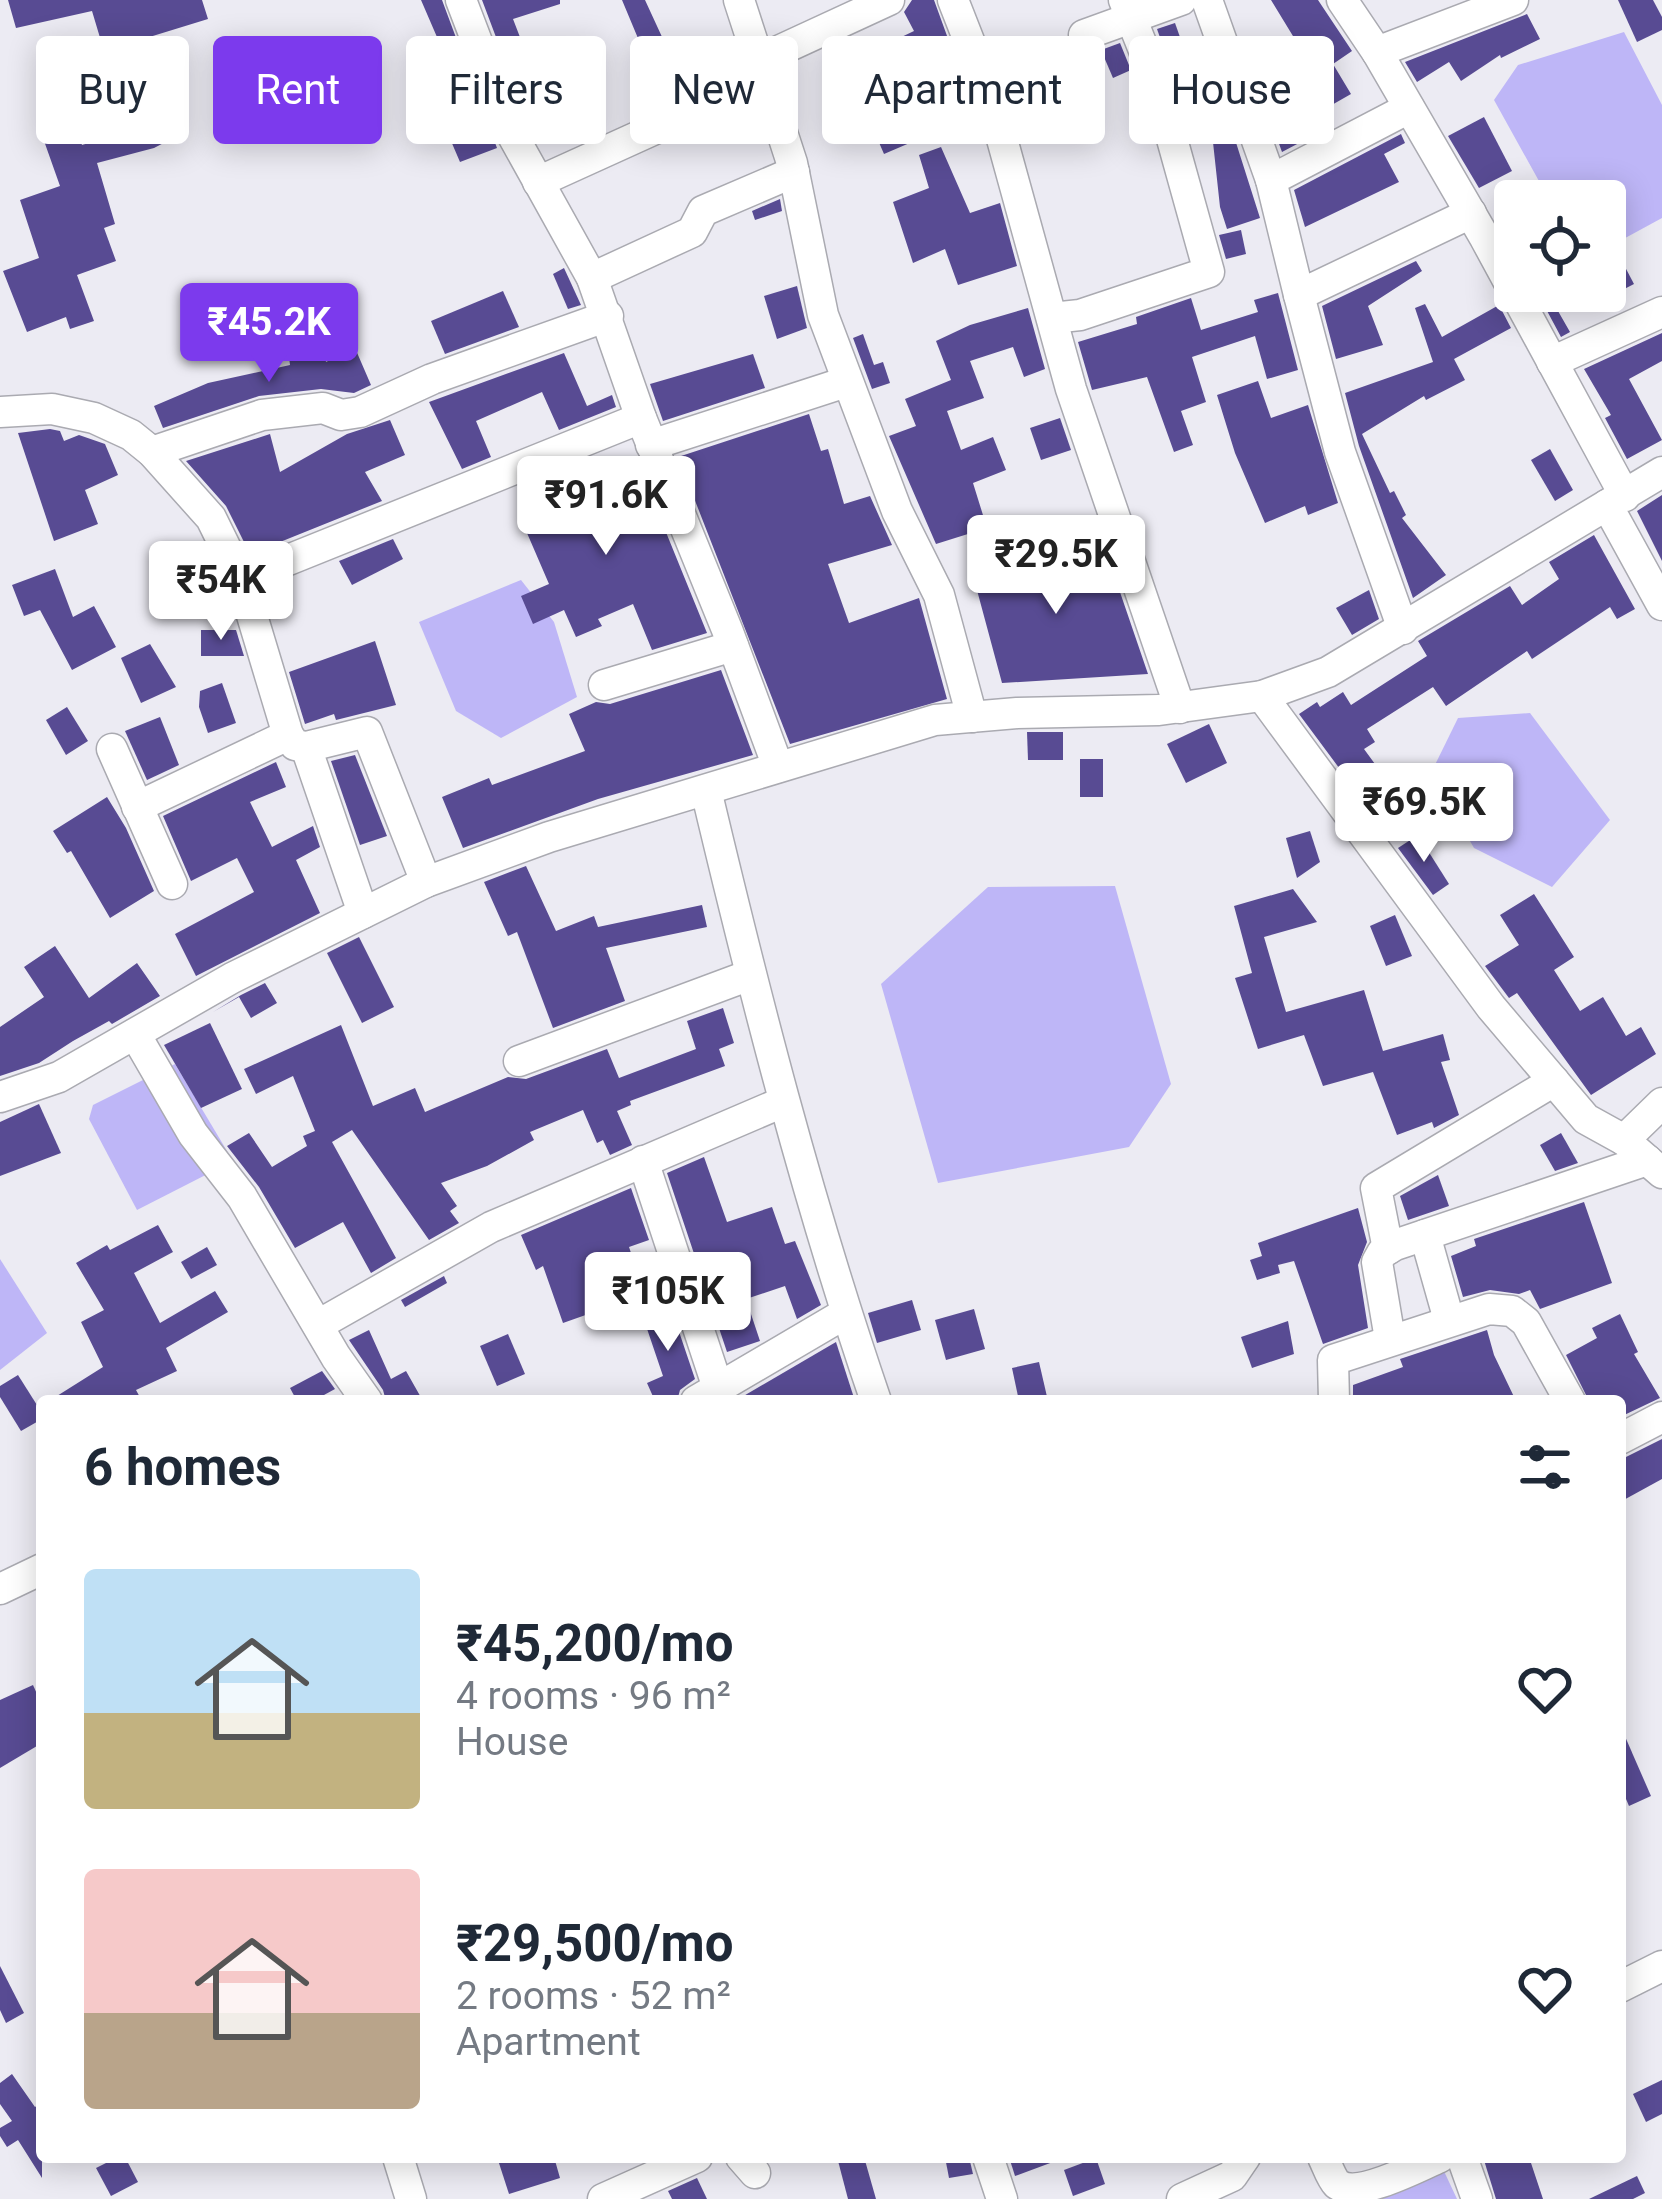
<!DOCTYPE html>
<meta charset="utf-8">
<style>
:root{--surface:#fff;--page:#f6f6f7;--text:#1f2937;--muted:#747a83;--accent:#7c3aed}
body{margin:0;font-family:Roboto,sans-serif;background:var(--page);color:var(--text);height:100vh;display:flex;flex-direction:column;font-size:45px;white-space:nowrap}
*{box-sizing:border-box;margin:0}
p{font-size:39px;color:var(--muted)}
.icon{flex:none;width:66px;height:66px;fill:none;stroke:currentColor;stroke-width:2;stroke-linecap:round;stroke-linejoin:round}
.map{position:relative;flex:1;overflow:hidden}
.side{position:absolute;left:36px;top:1395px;width:1590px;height:768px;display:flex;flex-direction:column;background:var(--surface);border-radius:12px;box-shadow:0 6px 30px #0003}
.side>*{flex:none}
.guide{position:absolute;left:36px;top:36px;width:1590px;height:108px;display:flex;gap:24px}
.buttons{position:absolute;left:1494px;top:180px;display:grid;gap:24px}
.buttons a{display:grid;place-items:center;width:132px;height:132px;border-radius:12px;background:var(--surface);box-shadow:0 6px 30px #0003;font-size:60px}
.price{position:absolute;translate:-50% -102px;padding:0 27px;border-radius:12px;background:#fff;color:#222;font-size:39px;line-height:78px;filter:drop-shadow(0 3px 6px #0008)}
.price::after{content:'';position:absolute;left:50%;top:72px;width:36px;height:27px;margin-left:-18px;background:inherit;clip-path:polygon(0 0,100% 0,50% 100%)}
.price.selected{background:var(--accent);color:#fff}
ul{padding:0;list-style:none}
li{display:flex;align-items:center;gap:36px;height:300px;padding:0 48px}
li span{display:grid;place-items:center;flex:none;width:336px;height:240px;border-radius:12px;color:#555}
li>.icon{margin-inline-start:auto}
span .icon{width:144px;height:144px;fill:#fffc;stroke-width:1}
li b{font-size:51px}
h2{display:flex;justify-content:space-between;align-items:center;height:144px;padding:0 48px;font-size:51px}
.tag{padding:0 42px;border-radius:12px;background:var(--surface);box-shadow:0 6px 30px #0003;font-size:42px;line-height:108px}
.tag.selected{background:var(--accent);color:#fff}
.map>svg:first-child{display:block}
</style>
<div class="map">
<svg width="1662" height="2199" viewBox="0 0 1662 2199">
<rect width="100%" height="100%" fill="#ecebf3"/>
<g fill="#beb6f7">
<path d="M1624,32l38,73v113l-57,31v-48h-55l-56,-101 24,-35z"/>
<path d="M521,580l33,42 23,75 -76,41 -45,-27 -37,-89z"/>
<path d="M1530,713l80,107 -58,67 -78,-39 -43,-75 27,-55z"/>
<path d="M1115,886l56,198 -42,63 -191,36 -57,-199 107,-97z"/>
<path d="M175,1064l58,97 -96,49 -48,-91 4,-14z"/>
<path d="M0,1259l47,74 -47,37z"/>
<path d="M1442,2167l15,32h-76z"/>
</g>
<g fill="#584b93">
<path d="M8,0h194l6,19 -104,32 -12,-40 -76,17z"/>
<path d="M421,0h21l55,148 -37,14 -24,-56 26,-11z"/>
<path d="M482,0h78v4l-47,15 30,78 -21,9z"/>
<path d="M622,0h23l35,76 22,-10 8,17 -50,22 -15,-36 5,-2z"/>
<path d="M912,0h22l29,80 -65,24 14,38 -28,12 -39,-90 69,-33 -10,-19z"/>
<path d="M1271,0h47l34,51 -19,13 18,30 -42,24 9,15 -36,19 -28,-77 38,-22 -4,-7 8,-5z"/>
<path d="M1618,0h35l9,17v13l-25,12z"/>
<path d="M1527,14l13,25 -39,19 -1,-3 -39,26 -12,-19 -32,20 -12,-20z"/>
<path d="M1175,23l6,17 -18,6 -6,-17z"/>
<path d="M1199,37l11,31 -16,7 -12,-30z"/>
<path d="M1120,43l11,27 -18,8 -12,-28z"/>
<path d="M156,73l27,60 -29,15 -57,15 18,61 -11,4 12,33 -39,14 17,46 -24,8 -4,-12 -39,15 -24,-61 36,-13 -19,-58 40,-14 -17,-48 32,-12 7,19 57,-17 -18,-37z"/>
<path d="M747,108l10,22 -22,10 -10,-22z"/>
<path d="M1225,108l35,110 -33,11 -7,-22 -8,-74 -19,10 -6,-22z"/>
<path d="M1484,117l28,54 -33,17 -31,-52z"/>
<path d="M1401,134l4,9 -21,11 15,28 -94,45 -11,-37z"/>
<path d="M941,147l29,66 30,-10 17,63 -59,19 -13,-36 -32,14 -20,-61 36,-14 -10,-33z"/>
<path d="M780,199l2,12 -27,9 -3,-9z"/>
<path d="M1605,229l29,55 -29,15z"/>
<path d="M1241,230l5,24 -20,5 -7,-24z"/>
<path d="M1416,261l6,10 -54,35 15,39 -47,14 -14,-53z"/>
<path d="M564,268l17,37 -13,4 -15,-35z"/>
<path d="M797,286l10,42 -30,11 -13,-43z"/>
<path d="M503,291l16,36 -74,27 -14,-33z"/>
<path d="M1543,291h47l-32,20 12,21 -9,5 -23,-43z"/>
<path d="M1278,293l20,77 -31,9 -12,-43 -63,21 14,45 -25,9 12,34 -19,7 -27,-75 -55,13 -14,-48 59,-18 -1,-7 55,-19 10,32 57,-18 -4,-12z"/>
<path d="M1425,304l17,33 57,-32 12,23 -57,31 11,21 -39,20 -2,-4 -62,38 28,59 4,-2 12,24 -4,3 44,57 -33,23 -54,-152 -14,-53 88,-31 -18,-54z"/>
<path d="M1028,308l17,61 -21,8 -11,-30 -43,14 14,37 -37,13 14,39 32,-13 13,33 -33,13 14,45 -51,16 -47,-108 27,-10 -11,-27 46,-19 -15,-39 34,-16z"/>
<path d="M1662,333v28l-33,18 33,61 -35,19 -22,-41 6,-3 -27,-46z"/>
<path d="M863,334l11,31 9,-3 7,21 -18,6 -19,-51z"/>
<path d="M355,348l16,37 -17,8 -33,-4 -62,7 -96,32 -9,-22 54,-23 82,-18 -1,-8 35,-6 2,11z"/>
<path d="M564,353l23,53 25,-11 4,12 -57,23 -17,-38 -66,29 15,36 -29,12 -33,-67z"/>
<path d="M753,354l12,34 -102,33 -13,-37z"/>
<path d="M1258,381l13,37 37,-13 30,98 -30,12 -3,-9 -40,17 -30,-70 -18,-58z"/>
<path d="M809,414l12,37 7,-2 16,55 26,-8 22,49 -64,19 21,59 70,-25 28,101 -157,45 -112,-287z"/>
<path d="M1060,418l11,32 -30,10 -11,-32z"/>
<path d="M390,420l15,35 -40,17 17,29 -132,53 -24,-48 -40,-45 84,-27 10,38 67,-38z"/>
<path d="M50,429l10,2 4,10 15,-6 26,9 13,31 -33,15 13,34 -44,17 -36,-108z"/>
<path d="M1550,449l23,41 -18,11 -24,-41z"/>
<path d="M596,457l20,45 32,-14 59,145 -55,17 -19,-46 -35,15 4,7 -26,11 -12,-27 -31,14 -12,-28 28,-12 -25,-58 10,-4 -15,-34z"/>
<path d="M1662,495v66l-25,-50z"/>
<path d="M1027,523l23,57 29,-11 -2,-7 31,-5 40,117 -146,9 -28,-104 32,-6 -13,-39z"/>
<path d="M1594,535l41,74 -18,10 -7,-12 -78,52 -5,-8 -81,55 -13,-19 -66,42 8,13 -11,7 38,52 -25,18 -78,-105 18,-12 3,5 23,-15 8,13 76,-49 -9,-15 92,-55 12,19 37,-26 -10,-17z"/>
<path d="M393,539l10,20 -51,26 -13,-24z"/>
<path d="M55,569l18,48 21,-11 22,41 -44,23 -32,-60 -16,6 -12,-31z"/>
<path d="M1369,590l10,29 -27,16 -16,-27z"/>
<path d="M201,630h35l8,26h-43z"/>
<path d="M375,641l21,64 -60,15 -2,-6 -29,10 -16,-52z"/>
<path d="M150,644l26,43 -35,16 -20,-45z"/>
<path d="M721,670l32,85 -155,44 -135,49 -21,-51 47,-19 3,7 93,-34 -16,-37 27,-12 14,2z"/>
<path d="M222,683l14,40 -28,10 -9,-26 1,-16z"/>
<path d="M67,707l21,34 -22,14 -20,-35z"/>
<path d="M160,717l19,48 -32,15 -22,-49z"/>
<path d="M1209,724l18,39 -41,20 -19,-39z"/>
<path d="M1027,732h36v28h-35z"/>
<path d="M355,755l32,81 -27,9 -29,-84z"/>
<rect x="1080" y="759" width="23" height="38"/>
<path d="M276,762l10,25 -36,15 22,45 41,-21 7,21 -24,13 24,53 -124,63 -21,-42 79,-42 -17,-34 -46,23 -28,-65z"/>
<path d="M107,797l19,31 28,63 -44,27 -39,-67 -4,2 -14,-22z"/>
<path d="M1310,831l10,31 -23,16 -11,-40z"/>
<path d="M1418,835l31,49 -16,11 -35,-47z"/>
<path d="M526,866l30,65 38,-15 4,11 104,-22 5,22 -101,21 19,53 -72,27 -36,-96 -9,4 -24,-54z"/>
<path d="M1293,889l24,33 -53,15 22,75 78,-22 19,61 60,-17 7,26 -9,2 18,53 -25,13 -2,-6 -35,13 -24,-63 -50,14 -19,-51 -46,14 -23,-71 17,-5 -18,-67z"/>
<path d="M1534,894l40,63 -20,13 26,41 23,-14 23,39 15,-9 15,27 -65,41 -74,-102 -8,5 -24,-32 34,-21 -19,-30z"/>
<path d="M1395,915l17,41 -26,10 -16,-40z"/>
<path d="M359,937l35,70 -32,16 -35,-70z"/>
<path d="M55,946l34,52 48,-35 23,33 -48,28 -3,-3 -36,20 -34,22 -39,13v-49l44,-30 -20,-30z"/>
<path d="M265,983l12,20 -26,15 -12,-21 -26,15 28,-17z"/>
<path d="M723,1008l11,35 -15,6 6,17 -95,35 1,4 -14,6 15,34 -22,10 -7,-15 -6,3 -14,-33 -53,22 4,8 -47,26 -46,17 16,23 -7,5 9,12 -30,17 -77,-110 -20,12 64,116 -25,15 -28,-51 -48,26 -36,-61 -32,-41 22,-13 23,34 35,-21 -4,-10 12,-5 -22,-55 -37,18 -12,-25 97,-44 32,81 42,-18 10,24 83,-35 18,2 81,-30 12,29 77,-29 -9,-28z"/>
<path d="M210,1023l32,66 -41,19 -37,-63z"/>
<path d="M39,1104l22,49 -61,23v-54z"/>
<path d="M1561,1133l17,30 -23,8 -15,-26z"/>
<path d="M704,1157l23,65 45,-15 13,37 10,-3 26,64 -24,14 -12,-33 -39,13 14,42 -33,11 -60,-179z"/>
<path d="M1438,1175l11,31 -41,14 -8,-24z"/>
<path d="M631,1188l18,52 -20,7 16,47 -82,29 -20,-57 -7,4 -15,-35z"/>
<path d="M1584,1202l28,81 -72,26 -10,-19 -11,4 -29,-4 -27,7 -12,-41 25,-10 -2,-7z"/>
<path d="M1358,1208l9,34 -9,23 10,63 -45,16 -29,-83 -16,4 2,8 -23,7 -7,-20 12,-4 -4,-13z"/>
<path d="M158,1225l15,27 -39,21 26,50 55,-32 13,21 -62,36 11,23 -41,19 6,11h-93l54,-34 -22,-45 23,-12 -28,-47 31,-18 3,5z"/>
<path d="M207,1247l10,18 -26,14 -10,-17z"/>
<path d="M444,1276l3,7 -42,24 -4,-7z"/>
<path d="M912,1300l9,30 -44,13 -9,-30z"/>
<path d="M669,1302l26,77 -15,11 -3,11h-22l-8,-18 16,-7 -22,-65z"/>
<path d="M974,1309l11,40 -39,11 -11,-40z"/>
<path d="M1620,1314l18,38 -4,2 26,44 -40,19v-16h-31l-23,-46 31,-17 -5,-10z"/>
<path d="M1288,1321l6,33 -42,14 -11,-31z"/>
<path d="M369,1330l22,49 15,-8 17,30h-37l-3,-11 -34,-50z"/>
<path d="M1487,1330l7,25 22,46h-163v-16l50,-18 -3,-8z"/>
<path d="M508,1334l17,40 -28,12 -17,-40z"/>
<path d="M836,1342l19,59h-120z"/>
<path d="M1039,1362l9,39h-29l-7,-33z"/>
<path d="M322,1371l13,18 -22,12h-16l-7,-13z"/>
<path d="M18,1375l24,38v6l-21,12 -21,-34v-11z"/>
<path d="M1662,1439v40l-42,23v-42z"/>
<path d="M33,1685l9,20v38l-42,25v-68z"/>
<path d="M1620,1725l31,71 -22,10 -9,-21z"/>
<path d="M0,1966l24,47 -18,10 -6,-13z"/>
<path d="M12,2074l23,33 7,-5v76l-24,-38 -11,7 -7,-11v-8l12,-7 -12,-17v-21z"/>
<path d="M1662,2080v34l-16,8 -13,-28z"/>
<path d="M118,2157h7l13,25 -27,14 -15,-28z"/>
<path d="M497,2157h57l6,21 -51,16z"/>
<path d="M837,2157h27l12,42h-28z"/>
<path d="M945,2157h24l4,17 -24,4z"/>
<path d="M1009,2157h52v2l-46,17z"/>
<path d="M1483,2157h46l14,42h-47z"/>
<path d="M1096,2158l9,26 -32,12 -9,-26z"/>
<path d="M1637,2176l8,17 -12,6h-44z"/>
<path d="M697,2178l10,21h-35l-4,-8z"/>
</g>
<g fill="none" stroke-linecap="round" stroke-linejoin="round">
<g stroke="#aaaab1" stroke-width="33">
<g id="minor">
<path d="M461,0l52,136 79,142 49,140 87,214 50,135"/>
<path d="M739,0l53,163 31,152 74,196 42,84 33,122"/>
<path d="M953,0l36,92 82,297 109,319"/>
<path d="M1207,0l64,180"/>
<path d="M1342,0l35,52 136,-52"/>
<path d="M1084,35l97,-35"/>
<path d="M1377,52l108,186 140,258"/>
<path d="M759,60l130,-60"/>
<path d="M1409,108l-138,72 28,115 172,-82"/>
<path d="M538,182l227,-103"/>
<path d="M592,278l100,-46 11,-21 91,-39"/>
<path d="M1299,295l41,157 63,177"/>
<path d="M1052,318l28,-3 129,-43 -54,-194 -31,-78"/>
<path d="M1552,362l110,-50"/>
<path d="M0,412l52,-3 42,9 37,17 21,17 59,66 30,61 47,156 7,10 11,2 61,-15 59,150"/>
<path d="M651,445l195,-63"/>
<path d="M152,452l110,-37 61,-7 18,7 19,-3 72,-33 176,-63"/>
<path d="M1607,505l55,100"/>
<path d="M241,579l400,-161"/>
<path d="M604,685l129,-39"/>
<path d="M1262,696l229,311 95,112 38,21 38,33"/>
<path d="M306,747l57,166"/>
<path d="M112,749l60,135"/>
<path d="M706,790c49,206 101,410 170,611"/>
<path d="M137,807l151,-72"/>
<path d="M135,1034l58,100 49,63 94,160 31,44"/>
<path d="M519,1061l231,-86"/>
<path d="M0,1097l59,-20 173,-99 194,-96 123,-45 386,-117 82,-7 142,-3 103,-14 66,-24 334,-200"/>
<path d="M1624,1140l38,-37"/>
<path d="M643,1161l75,227"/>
<path d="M1425,1235l24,85"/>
<path d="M1388,1249l-12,-61 178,-107"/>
<path d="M318,1325l173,-98 292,-125"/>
<path d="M1390,1339l-13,-77 5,-9 13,-8 252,-85"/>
<path d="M696,1401l150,-88"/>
<path d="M1334,1401l-1,-41 156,-51 23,2 14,11 44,79"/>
<path d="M1620,1439l42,-22"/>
<path d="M0,1589l42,-20"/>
<path d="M1620,1987l42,-21"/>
<path d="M398,2157l13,42"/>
<path d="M741,2157l14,16"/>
<path d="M988,2157l14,42"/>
<path d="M1323,2157c4,8 8,21 14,27 20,15 81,-17 103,-27"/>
<path d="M1462,2157l15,42"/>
<path d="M603,2199l94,-42"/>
<path d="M1182,2199l50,-23 13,-19"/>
</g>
</g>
<use href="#minor" stroke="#fff" stroke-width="30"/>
</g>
</svg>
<div class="buttons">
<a><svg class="icon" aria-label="locate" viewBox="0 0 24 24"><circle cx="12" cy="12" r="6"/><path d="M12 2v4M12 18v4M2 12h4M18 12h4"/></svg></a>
</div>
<b class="price selected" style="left:269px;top:385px">₹45.2K</b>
<b class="price" style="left:606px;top:558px">₹91.6K</b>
<b class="price" style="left:1056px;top:617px">₹29.5K</b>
<b class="price" style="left:221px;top:643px">₹54K</b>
<b class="price" style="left:1424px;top:865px">₹69.5K</b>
<b class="price" style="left:668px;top:1354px">₹105K</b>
<div class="guide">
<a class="tag">Buy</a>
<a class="tag selected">Rent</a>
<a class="tag">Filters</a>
<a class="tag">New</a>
<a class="tag">Apartment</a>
<a class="tag">House</a>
</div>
<section class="side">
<h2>6 homes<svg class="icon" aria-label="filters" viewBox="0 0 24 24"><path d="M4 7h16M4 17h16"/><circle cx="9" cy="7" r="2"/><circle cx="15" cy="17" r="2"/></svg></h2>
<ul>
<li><span style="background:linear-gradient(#bfe0f5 60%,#c2b280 0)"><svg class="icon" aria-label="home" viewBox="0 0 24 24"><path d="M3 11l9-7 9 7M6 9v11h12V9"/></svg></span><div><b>₹45,200/mo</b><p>4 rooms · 96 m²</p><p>House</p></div><svg class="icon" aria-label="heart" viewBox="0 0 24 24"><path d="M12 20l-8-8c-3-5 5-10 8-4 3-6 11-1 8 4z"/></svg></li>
<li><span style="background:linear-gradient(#f6c9c9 60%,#b9a48a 0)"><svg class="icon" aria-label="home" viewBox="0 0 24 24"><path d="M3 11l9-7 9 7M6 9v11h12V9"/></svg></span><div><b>₹29,500/mo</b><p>2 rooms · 52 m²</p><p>Apartment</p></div><svg class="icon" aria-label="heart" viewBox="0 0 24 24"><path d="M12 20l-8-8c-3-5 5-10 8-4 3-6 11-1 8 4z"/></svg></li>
</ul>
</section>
</div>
